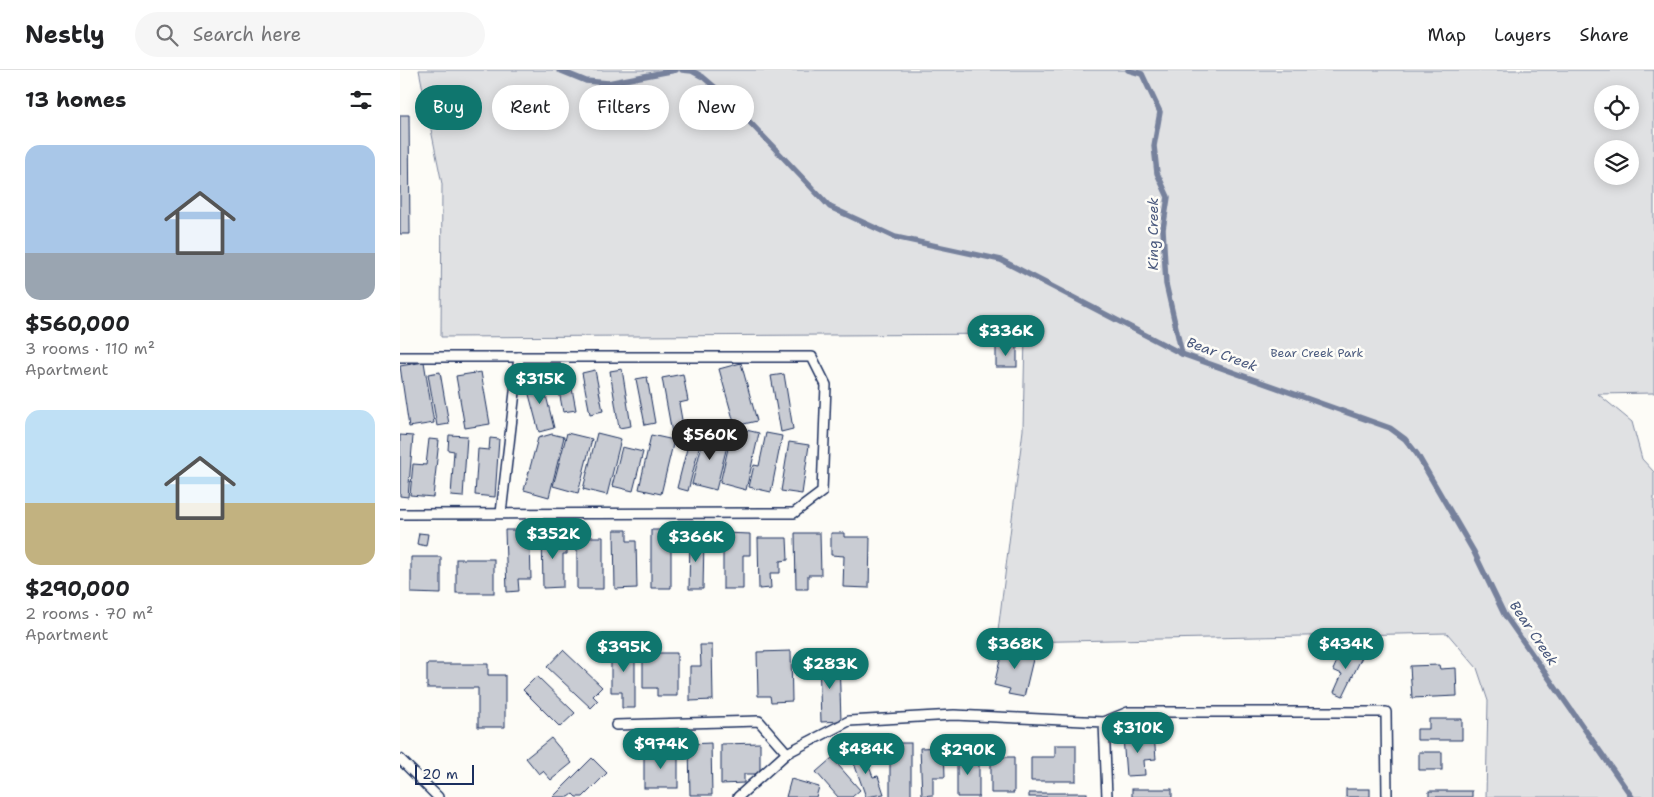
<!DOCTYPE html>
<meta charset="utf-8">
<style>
:root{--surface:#fff;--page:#f6f6f6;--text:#202124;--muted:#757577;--line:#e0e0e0;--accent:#0f766e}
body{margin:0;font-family:"Shantell Sans",sans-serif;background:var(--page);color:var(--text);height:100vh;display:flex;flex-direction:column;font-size:19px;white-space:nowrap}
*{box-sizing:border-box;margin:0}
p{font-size:16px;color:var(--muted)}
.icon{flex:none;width:28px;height:28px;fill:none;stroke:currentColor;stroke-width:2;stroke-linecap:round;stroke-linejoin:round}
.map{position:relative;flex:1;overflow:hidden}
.drawer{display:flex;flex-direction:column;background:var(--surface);width:400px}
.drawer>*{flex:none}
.guide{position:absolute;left:15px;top:15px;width:475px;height:45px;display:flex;gap:10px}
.tools{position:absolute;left:1194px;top:15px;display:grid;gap:10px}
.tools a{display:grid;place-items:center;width:45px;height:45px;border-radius:50%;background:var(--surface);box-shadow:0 2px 12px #0003;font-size:25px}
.scale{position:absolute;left:15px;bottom:12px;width:59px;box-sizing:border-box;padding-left:5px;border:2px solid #1b2f5e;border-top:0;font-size:14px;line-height:18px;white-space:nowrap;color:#1b2f5e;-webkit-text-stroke:4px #fdfcf7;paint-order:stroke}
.price{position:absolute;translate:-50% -42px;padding:0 11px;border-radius:18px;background:var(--accent);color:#fff;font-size:16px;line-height:32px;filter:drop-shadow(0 1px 2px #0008)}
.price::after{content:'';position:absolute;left:50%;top:30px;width:15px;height:11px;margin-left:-8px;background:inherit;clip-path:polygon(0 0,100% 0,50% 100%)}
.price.active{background:#222;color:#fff}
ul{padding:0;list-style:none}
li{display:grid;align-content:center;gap:10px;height:265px;padding:0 25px}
li span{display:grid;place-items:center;height:155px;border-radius:15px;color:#555}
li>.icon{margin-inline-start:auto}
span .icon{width:90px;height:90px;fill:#fffc;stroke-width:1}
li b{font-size:21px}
h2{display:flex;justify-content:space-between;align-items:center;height:60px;padding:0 25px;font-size:21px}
.pill{padding:0 18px;border-radius:22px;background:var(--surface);box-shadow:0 2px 12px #0003;font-size:18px;line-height:45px}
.pill.active{background:var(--accent);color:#fff}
header{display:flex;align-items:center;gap:30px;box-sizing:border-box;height:70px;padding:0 25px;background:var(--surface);border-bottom:1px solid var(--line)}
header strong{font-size:24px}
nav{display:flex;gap:28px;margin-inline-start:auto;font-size:18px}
.search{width:350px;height:45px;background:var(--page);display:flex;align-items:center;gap:12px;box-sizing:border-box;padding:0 18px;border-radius:28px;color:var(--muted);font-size:19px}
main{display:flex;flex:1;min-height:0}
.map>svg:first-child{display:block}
</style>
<header>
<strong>Nestly</strong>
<div class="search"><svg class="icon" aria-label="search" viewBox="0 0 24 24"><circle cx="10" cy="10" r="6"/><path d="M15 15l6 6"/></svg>Search here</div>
<nav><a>Map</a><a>Layers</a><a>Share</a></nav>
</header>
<main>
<section class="drawer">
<h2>13 homes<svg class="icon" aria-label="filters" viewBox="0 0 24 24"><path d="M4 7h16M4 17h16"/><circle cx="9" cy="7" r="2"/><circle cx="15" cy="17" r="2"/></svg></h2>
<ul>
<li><span style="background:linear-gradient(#a9c7e8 70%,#9aa5b1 0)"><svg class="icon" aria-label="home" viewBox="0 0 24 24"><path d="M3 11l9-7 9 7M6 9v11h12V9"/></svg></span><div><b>$560,000</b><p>3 rooms · 110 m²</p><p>Apartment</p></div></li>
<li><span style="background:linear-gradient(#bfe0f5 60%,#c2b280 0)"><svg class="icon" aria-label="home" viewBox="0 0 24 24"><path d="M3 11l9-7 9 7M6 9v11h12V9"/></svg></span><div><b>$290,000</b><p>2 rooms · 70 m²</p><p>Apartment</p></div></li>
</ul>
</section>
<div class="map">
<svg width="1254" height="727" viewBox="0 0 1254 727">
<rect width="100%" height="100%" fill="#fdfcf7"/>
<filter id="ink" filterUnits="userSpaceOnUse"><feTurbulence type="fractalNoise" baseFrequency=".02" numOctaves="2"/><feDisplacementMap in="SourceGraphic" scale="10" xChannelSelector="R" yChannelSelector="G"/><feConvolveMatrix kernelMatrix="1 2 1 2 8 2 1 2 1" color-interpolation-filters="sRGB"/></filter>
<g filter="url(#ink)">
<path fill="#e0e1e3" stroke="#7e88a0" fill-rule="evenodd" d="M19,0h1235v323l-56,1 34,28 10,37 12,13v325h-168l2,-96 -11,-33 -30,-35 -429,9v-12l-20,1 25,-201 2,-96 -584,3 1,-153zM1202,24h28v27h-28zM1202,79h28v27h-28z"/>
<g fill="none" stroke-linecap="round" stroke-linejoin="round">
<g stroke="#76819c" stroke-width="5.5">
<path d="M159,0l27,11 22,2 68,-13"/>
<path d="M282,0l10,1 11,6 21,18 106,112 65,30 106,23 181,94 208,74 15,11 12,15 57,98 30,62 128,183"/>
<path d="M728,0l14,4 18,38 -6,34 3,27 11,24 -5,32 3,55 16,70"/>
</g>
</g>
<g fill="#c9ccd3" stroke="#1b2f5e">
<path d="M0,45h9l1,119h-10z"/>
<rect x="596" y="277" width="21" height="20"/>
<path d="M24,292l10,61 -25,4 -9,-61z"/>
<path d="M341,293l16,58 -22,5 -16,-57z"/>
<path d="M168,297l8,43 -13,2 -8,-42z"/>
<path d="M222,299l9,57 -12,2 -9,-57z"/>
<path d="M195,300l8,41 -13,3 -8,-41z"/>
<path d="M40,302l9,52 -12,2 -9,-52z"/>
<path d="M81,302l9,52 -25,4 -9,-52z"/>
<path d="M283,304l5,27 -9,2 5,28 -12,2 -10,-55z"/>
<path d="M384,304l9,55 -12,3 -10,-56z"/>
<path d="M247,307l8,46 -10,2 -9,-46z"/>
<path d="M142,309l12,49 -15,4 -13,-49z"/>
<path d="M333,357l26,6 -13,57 -26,-7z"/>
<path d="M292,359l11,3 -15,59 -11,-3z"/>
<path d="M305,362l24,6 -13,52 -24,-6z"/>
<path d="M167,363l25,6 -14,54 -25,-7z"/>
<path d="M197,363l24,6 -14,56 -24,-6z"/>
<path d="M366,363l16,3 -11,56 -22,-5 5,-22 5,1z"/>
<path d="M152,364l12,3 -15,60 -25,-7 14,-52z"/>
<path d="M0,365l13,1 -5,61 -8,-1z"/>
<path d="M49,365l18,1 -4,61 -12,-1 3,-45 -6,-1z"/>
<path d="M251,365l23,5 -13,54 -22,-5z"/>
<path d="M90,368l9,1 -4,58 -20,-2 3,-46 11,1z"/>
<path d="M29,369l10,1 -6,57 -23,-2 3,-31 13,1z"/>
<path d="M389,372l20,3 -7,49 -21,-3z"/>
<path d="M222,377l21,5 -10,39 -21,-5z"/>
<path d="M177,459h13v8h13v52h-26z"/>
<path d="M105,460h13l1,11h11l1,38h-13l1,12 -12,1z"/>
<path d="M214,460h13v11h9l1,47 -22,1z"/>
<path d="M251,460h11v10h9v48h-20z"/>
<path d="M142,461h12l1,11h12v12h-4v33l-20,1z"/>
<path d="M19,463l9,1 -2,12 -9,-2z"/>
<path d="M323,463l27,1v21h-7v34h-20z"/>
<path d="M395,463h25l1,42h-13v14h-12z"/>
<path d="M431,463h13v4h26l-1,51 -26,-1 1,-31 -13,-1z"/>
<path d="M290,467l14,1 -1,51h-14z"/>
<path d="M358,468h29l1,22 -8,1v12h-10l1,15 -12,1z"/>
<path d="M11,487h30v37l-30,-1z"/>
<rect x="56" y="489" width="38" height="34"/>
<path d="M604,574l31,7 -11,46 -16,-3 2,-5 -16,-4z"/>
<path d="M211,575h24v63h-13v-16h-11z"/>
<path d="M300,575h12l1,55 -23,1v-35h11z"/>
<path d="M943,578l19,9 -19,39 -9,-4 8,-18 -9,-4z"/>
<path d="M163,580l39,37 -9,9 5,5 -7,7 -44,-41z"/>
<path d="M391,581l1,50 -21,1 -1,-6h-12l-1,-44z"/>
<path d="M243,583h34v43h-20v-8h-14z"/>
<path d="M419,589h20l2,62 -20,1z"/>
<path d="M27,594h61v11h17v52h-27v-39h-51z"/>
<path d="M1039,595l1,4 16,-1 1,28 -45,2 -2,-32z"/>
<path d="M137,606l38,37 -15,14 -37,-37z"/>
<path d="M1029,649h33v21h-45v-11h12z"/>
<path d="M754,665l2,24 -12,1 1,15 -19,1 -3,-39z"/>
<path d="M151,668l21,25 -21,17 -8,-9 -4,3 -13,-16z"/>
<path d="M311,673l1,52h-22l-1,-51z"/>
<path d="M360,673v31h-16v9l-23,1v-40z"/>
<rect x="490" y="673" width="21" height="54"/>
<path d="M655,675h21v36h-45v-24h24z"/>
<path d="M544,677l1,30h-12v18l-11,1 -2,-48z"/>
<path d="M591,677h10v10h13v36h-23z"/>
<path d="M462,678l11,29 5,-1 6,18 -18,3 -16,-45z"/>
<rect x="244" y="682" width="34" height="36"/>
<path d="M557,682h9v7h13v38h-22z"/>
<rect x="1019" y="682" width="23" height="18"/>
<path d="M192,688l15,15 -24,24h-7l-3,-3 -4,3h-16z"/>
<path d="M432,688l28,32 -8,7h-14l-22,-25z"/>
<path d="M391,709l28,8 -3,10h-30z"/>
<rect x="732" y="719" width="40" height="8"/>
<rect x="946" y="719" width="24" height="8"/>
<rect x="1029" y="721" width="43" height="6"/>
<rect x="629" y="723" width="58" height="4"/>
</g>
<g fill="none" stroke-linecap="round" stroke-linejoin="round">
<g stroke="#1b2f5e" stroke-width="12">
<g id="lane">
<path d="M0,287h412l14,28 -4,107 -28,21 -394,1"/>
<path d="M101,443l18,-156"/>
<path d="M704,652l3,75"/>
<path d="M216,655l143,-4 28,32"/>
<path d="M0,689l38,38"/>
<path d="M338,727l49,-44 62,-32 105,-6 150,7 24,-10h258l1,85"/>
</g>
</g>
<use href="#lane" stroke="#fdfcf7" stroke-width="9"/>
</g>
</g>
<g text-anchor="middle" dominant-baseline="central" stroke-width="5" stroke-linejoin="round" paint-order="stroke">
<g font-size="12" fill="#4c5c7f" stroke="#fdfcf7">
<text x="917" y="283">Bear Creek Park</text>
</g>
<g font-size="14" font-style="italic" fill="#49587d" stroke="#fdfcf7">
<text transform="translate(753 164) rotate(-90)">King Creek</text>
<text transform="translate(822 284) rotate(20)">Bear Creek</text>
<text transform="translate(1134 563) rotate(56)">Bear Creek</text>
</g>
</g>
</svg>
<div class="tools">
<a><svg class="icon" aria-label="locate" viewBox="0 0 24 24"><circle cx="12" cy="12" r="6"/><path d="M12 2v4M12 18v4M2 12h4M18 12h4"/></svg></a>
<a><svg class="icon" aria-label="layers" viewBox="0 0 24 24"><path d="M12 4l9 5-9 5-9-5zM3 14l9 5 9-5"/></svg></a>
</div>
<div class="scale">20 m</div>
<b class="price" style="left:606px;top:287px">$336K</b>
<b class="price" style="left:140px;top:335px">$315K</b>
<b class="price active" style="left:310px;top:391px">$560K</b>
<b class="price" style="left:153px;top:490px">$352K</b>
<b class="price" style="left:296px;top:493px">$366K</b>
<b class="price" style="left:615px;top:600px">$368K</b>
<b class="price" style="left:946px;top:600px">$434K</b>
<b class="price" style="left:224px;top:603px">$395K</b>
<b class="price" style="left:430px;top:620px">$283K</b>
<b class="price" style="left:738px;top:684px">$310K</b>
<b class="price" style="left:261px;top:700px">$974K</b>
<b class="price" style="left:466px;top:705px">$484K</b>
<b class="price" style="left:568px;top:706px">$290K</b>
<div class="guide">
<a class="pill active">Buy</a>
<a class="pill">Rent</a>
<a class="pill">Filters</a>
<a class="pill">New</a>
</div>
</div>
</main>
